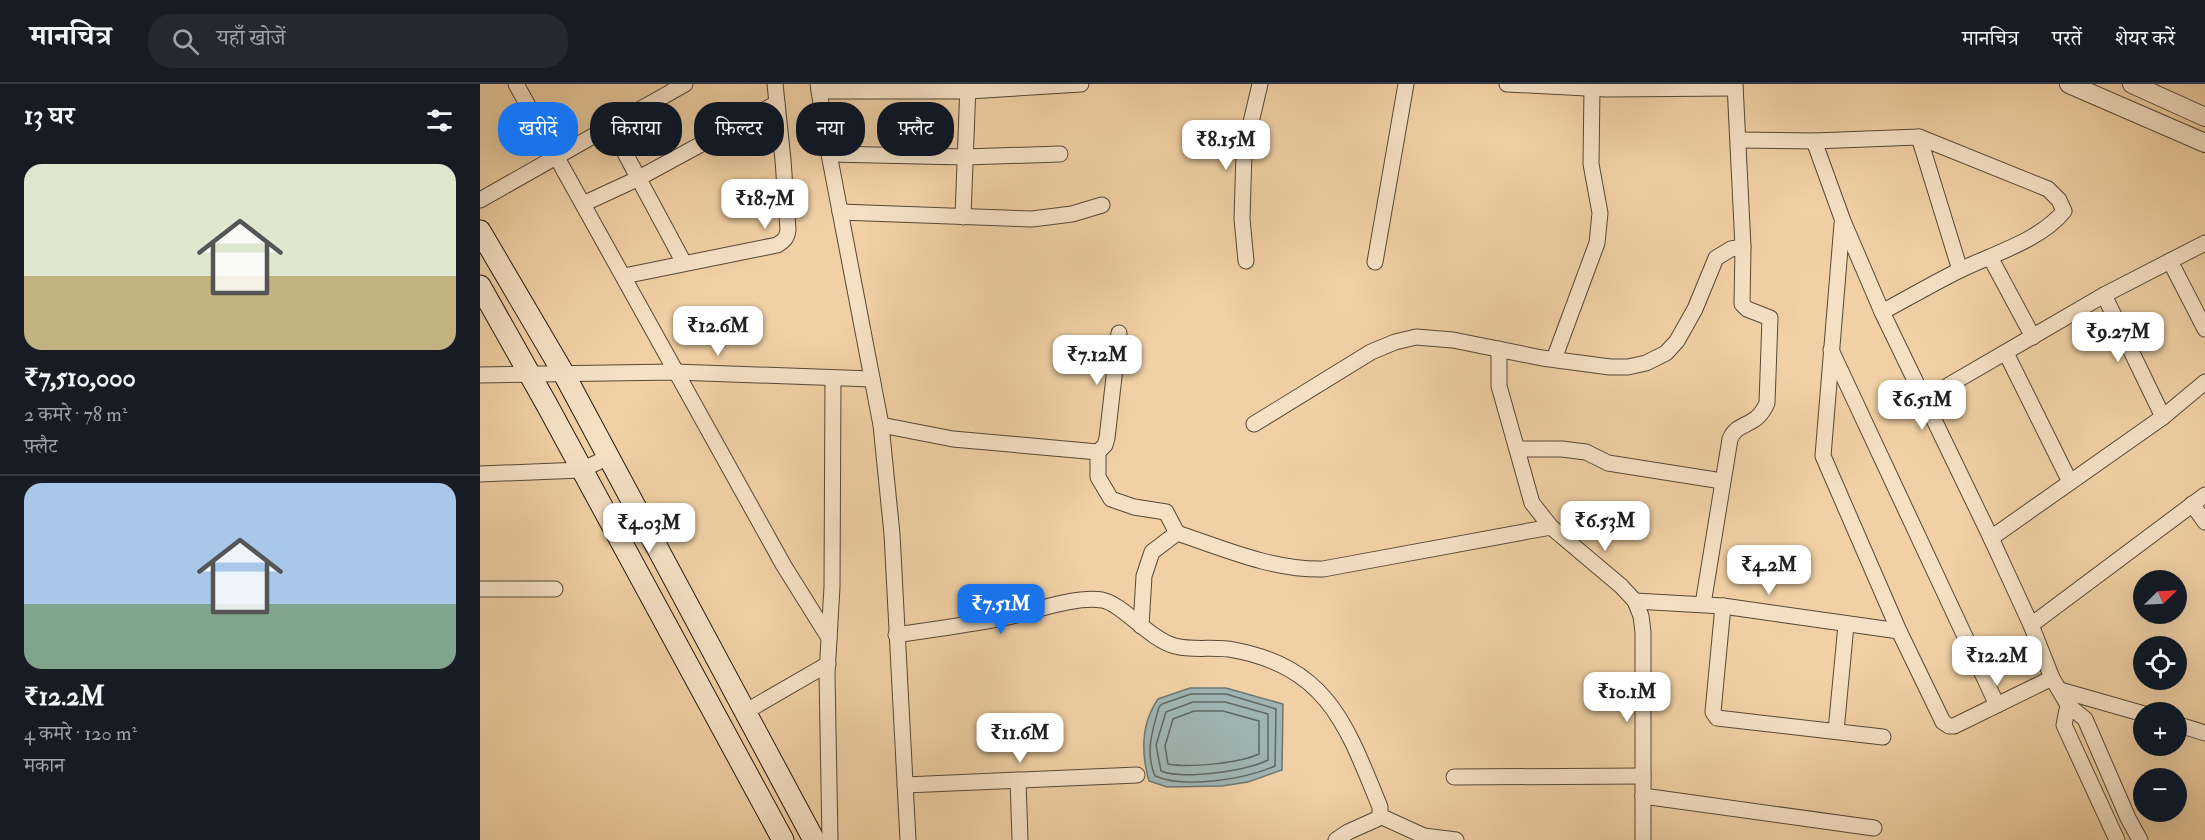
<!DOCTYPE html>
<html lang="hi">
<meta charset="utf-8">
<style>
:root{--surface:#171b24;--page:#242831;--text:#f1f3f6;--muted:#9ea1a6;--line:#363941;--accent:#1a73e8}
body{margin:0;font-family:"IM FELL Double Pica","Noto Serif Devanagari",serif;background:var(--page);color:var(--text);height:100vh;display:flex;flex-direction:column;font-size:22px;white-space:nowrap}
*{box-sizing:border-box;margin:0}
p{font-size:20px;color:var(--muted)}
.icon{flex:none;width:33px;height:33px;fill:none;stroke:currentColor;stroke-width:2;stroke-linecap:round;stroke-linejoin:round}
.map{position:relative;flex:1;overflow:hidden}
.details{display:flex;flex-direction:column;background:var(--surface);width:480px}
.details>*{flex:none}
.hud{position:absolute;left:18px;top:18px;width:570px;height:54px;display:flex;gap:12px}
.needle{width:39px;rotate:66deg}
.tools{position:absolute;left:1653px;top:486px;display:grid;gap:12px}
.tools a{display:grid;place-items:center;width:54px;height:54px;border-radius:50%;background:var(--surface);box-shadow:0 6px 24px #0002;font-size:30px}
.price{position:absolute;translate:-50% -51px;padding:0 14px;border-radius:12px;background:#fff;color:#222;font-size:20px;line-height:39px;filter:drop-shadow(0 2px 3px #0008)}
.price::after{content:'';position:absolute;left:50%;top:36px;width:18px;height:14px;margin-left:-9px;background:inherit;clip-path:polygon(0 0,100% 0,50% 100%)}
.price.selected{background:var(--accent);color:#fff}
ul{padding:0;list-style:none}
li{display:grid;align-content:center;gap:12px;height:318px;padding:0 24px}
li+li{border-top:2px solid var(--line)}
li span{display:grid;place-items:center;height:186px;border-radius:18px;color:#555}
li>.icon{margin-inline-start:auto}
span .icon{width:108px;height:108px;fill:#fffc;stroke-width:1}
li b{font-size:26px}
h2{display:flex;justify-content:space-between;align-items:center;height:72px;padding:0 24px;font-size:26px}
.pill{padding:0 21px;border-radius:24px;background:var(--surface);box-shadow:0 6px 24px #0002;font-size:21px;line-height:54px}
.pill.selected{background:var(--accent);color:#fff}
header{display:flex;align-items:center;gap:36px;box-sizing:border-box;height:84px;padding:0 30px;background:var(--surface);border-bottom:2px solid var(--line)}
header strong{font-size:28px}
nav{display:flex;gap:33px;margin-inline-start:auto;font-size:21px}
.search{width:420px;height:54px;background:var(--page);display:flex;align-items:center;gap:15px;box-sizing:border-box;padding:0 21px;border-radius:24px;color:var(--muted);font-size:22px}
main{display:flex;flex:1;min-height:0}
.map>svg:first-child{display:block}
</style>
<header>
<strong>मानचित्र</strong>
<div class="search"><svg class="icon" aria-label="search" viewBox="0 0 24 24"><circle cx="10" cy="10" r="6"/><path d="M15 15l6 6"/></svg>यहाँ खोजें</div>
<nav><a>मानचित्र</a><a>परतें</a><a>शेयर करें</a></nav>
</header>
<main>
<section class="details">
<h2>13 घर<svg class="icon" aria-label="filters" viewBox="0 0 24 24"><path d="M4 7h16M4 17h16"/><circle cx="9" cy="7" r="2"/><circle cx="15" cy="17" r="2"/></svg></h2>
<ul>
<li><span style="background:linear-gradient(#dfe7d0 60%,#c2b280 0)"><svg class="icon" aria-label="home" viewBox="0 0 24 24"><path d="M3 11l9-7 9 7M6 9v11h12V9"/></svg></span><div><b>₹7,510,000</b><p>2 कमरे · 78 m²</p><p>फ़्लैट</p></div></li>
<li><span style="background:linear-gradient(#a9c7e8 65%,#7fa58c 0)"><svg class="icon" aria-label="home" viewBox="0 0 24 24"><path d="M3 11l9-7 9 7M6 9v11h12V9"/></svg></span><div><b>₹12.2M</b><p>4 कमरे · 120 m²</p><p>मकान</p></div></li>
</ul>
</section>
<div class="map">
<svg width="1725" height="756" viewBox="0 0 1725 756">
<rect width="100%" height="100%" fill="#f0d0a4"/>
<filter id="stains"><feTurbulence type="fractalNoise" baseFrequency=".00333" numOctaves="4"/><feColorMatrix values="0 0 0 0 .2 0 0 0 0 .09 0 0 0 0 .02 0 0 0 .5 -.17"/></filter>
<radialGradient id="worn" r=".72"><stop offset=".6" stop-color="#630" stop-opacity="0"/><stop offset="1" stop-color="#630" stop-opacity=".3"/></radialGradient>
<path fill="#9fb4b2" stroke="#6d7672" stroke-width="1.5" d="M710,604h36l57,16 -1,66 -34,12 -26,4 -55,1 -18,-6c-8,-28 -8,-57 9,-82z"/>
<g fill="none" stroke-linecap="round" stroke-linejoin="round">
<g stroke="#606762" stroke-width="1.5">
<path d="M711,610h35l50,15 -1,57c-29,13 -90,23 -120,10 -10,-24 -3,-44 4,-69l3,-3z"/>
<path d="M713,618h32l43,12v46c-22,11 -84,20 -107,11l-5,-26 10,-33z"/>
<path d="M714,627h29l36,10v33c-19,9 -69,14 -91,10l-3,-18 8,-27z"/>
</g>
<g stroke="#564836" stroke-width="17">
<g id="minor">
<path d="M36,0l268,482 45,72"/>
<path d="M338,0l11,70 52,271 11,109 16,306"/>
<path d="M1027,0l99,5 129,-1"/>
<path d="M339,7h150l112,-7"/>
<path d="M131,43l73,136"/>
<path d="M1439,53l41,133"/>
<path d="M1259,56l75,1 105,-4 129,52 11,11 5,11c-23,29 -71,43 -104,59 -26,13 -52,28 -78,42"/>
<path d="M1334,57l29,80 39,91 109,226 40,87 21,53 16,27 17,14 43,99 12,22"/>
<path d="M349,70l136,3 95,-3"/>
<path d="M0,116l205,-116"/>
<path d="M103,120l54,-25 140,-76"/>
<path d="M360,128l192,7 40,-5 30,-9"/>
<path d="M483,133l5,-133"/>
<path d="M1362,140l-19,232 76,175 44,91 6,4h5l98,-48"/>
<path d="M1510,173l43,80"/>
<path d="M766,177l-4,-42 2,-67 16,-68"/>
<path d="M1690,177l35,68"/>
<path d="M895,178l31,-178"/>
<path d="M144,192l153,-31c7,-4 10,-7 11,-15l-5,-70 -8,-76"/>
<path d="M1624,211l59,122"/>
<path d="M1019,265v37l33,117 19,24 70,59 14,15 6,15 2,16v208"/>
<path d="M1351,266l166,355"/>
<path d="M1526,269l64,129"/>
<path d="M1074,275l43,-116 3,-30 -9,-49 1,-76"/>
<path d="M0,291l195,-3 197,7"/>
<path d="M1445,315l179,-104 101,-52"/>
<path d="M774,340l117,-72 24,-10 21,-5 37,3 89,18 68,9h18l18,-4 20,-10 11,-12 18,-32 21,-51 15,-9 12,-2"/>
<path d="M401,341l72,14 145,13 7,-7 2,-7 12,-105"/>
<path d="M1037,365h45l24,3 22,11 114,18"/>
<path d="M618,368v25l13,22 23,8 32,5 11,21c48,16 95,37 146,36l228,-42"/>
<path d="M0,390l101,-4 28,-13"/>
<path d="M1712,420l13,18"/>
<path d="M1511,454l172,-121 42,-35"/>
<path d="M0,505h75"/>
<path d="M1155,517l88,5 176,25"/>
<path d="M1223,520l27,-165c8,-19 26,-10 37,-36l3,-85 -23,-9 -5,-5 1,-57 -8,-163"/>
<path d="M1243,522l-10,106 4,6 166,19"/>
<path d="M1551,541l174,-130"/>
<path d="M661,542l3,-50 8,-24 25,-19"/>
<path d="M416,551c37,-6 75,-10 112,-18 27,-6 67,-21 94,-17 21,4 48,40 73,46 19,5 40,0 59,4 95,18 113,77 146,157v9l-3,3 -29,13 -12,8"/>
<path d="M1580,606l84,24"/>
<path d="M1588,621l-4,20 53,115"/>
<path d="M265,628l83,-48"/>
<path d="M1696,640l29,9"/>
<path d="M1356,647l10,-106"/>
<path d="M974,693l189,-1"/>
<path d="M538,696l2,60"/>
<path d="M425,701l232,-10"/>
<path d="M1163,712l231,32"/>
<path d="M900,732l44,20 32,4"/>
<path d="M350,756l-3,-166 5,-87 1,-208"/>
</g>
</g>
<g stroke="#564836" stroke-width="20">
<g id="tertiary">
<path d="M1589,0l136,59"/>
<path d="M1652,0l73,33"/>
</g>
</g>
<g stroke="#221a11" stroke-width="23">
<g id="secondary">
<path d="M0,147l84,143 250,466"/>
<path d="M0,202l67,119 236,435"/>
</g>
</g>
<use href="#minor" stroke="#f5e0c4" stroke-width="15"/>
<use href="#tertiary" stroke="#f5e0c4" stroke-width="18"/>
<use href="#secondary" stroke="#f5e0c4" stroke-width="21"/>
</g>
<rect width="100%" height="100%" filter="url(#stains)"/>
<rect width="100%" height="100%" fill="url(#worn)"/>
</svg>
<div class="tools">
<a><svg class="needle" viewBox="-14 -14 28 28"><path d="M0-13l5 13h-10z" fill="#e53935"/><path d="M0 13l5-13h-10z" fill="#9ea1a6"/></svg></a>
<a><svg class="icon" aria-label="locate" viewBox="0 0 24 24"><circle cx="12" cy="12" r="6"/><path d="M12 2v4M12 18v4M2 12h4M18 12h4"/></svg></a>
<a>+</a>
<a>−</a>
</div>
<b class="price" style="left:746px;top:87px">₹8.15M</b>
<b class="price" style="left:285px;top:146px">₹18.7M</b>
<b class="price" style="left:238px;top:273px">₹12.6M</b>
<b class="price" style="left:1638px;top:279px">₹9.27M</b>
<b class="price" style="left:617px;top:302px">₹7.12M</b>
<b class="price" style="left:1442px;top:347px">₹6.51M</b>
<b class="price" style="left:1125px;top:468px">₹6.53M</b>
<b class="price" style="left:169px;top:470px">₹4.03M</b>
<b class="price" style="left:1289px;top:512px">₹4.2M</b>
<b class="price selected" style="left:521px;top:551px">₹7.51M</b>
<b class="price" style="left:1517px;top:603px">₹12.2M</b>
<b class="price" style="left:1147px;top:639px">₹10.1M</b>
<b class="price" style="left:540px;top:680px">₹11.6M</b>
<div class="hud">
<a class="pill selected">खरीदें</a>
<a class="pill">किराया</a>
<a class="pill">फ़िल्टर</a>
<a class="pill">नया</a>
<a class="pill">फ़्लैट</a>
</div>
</div>
</main>
